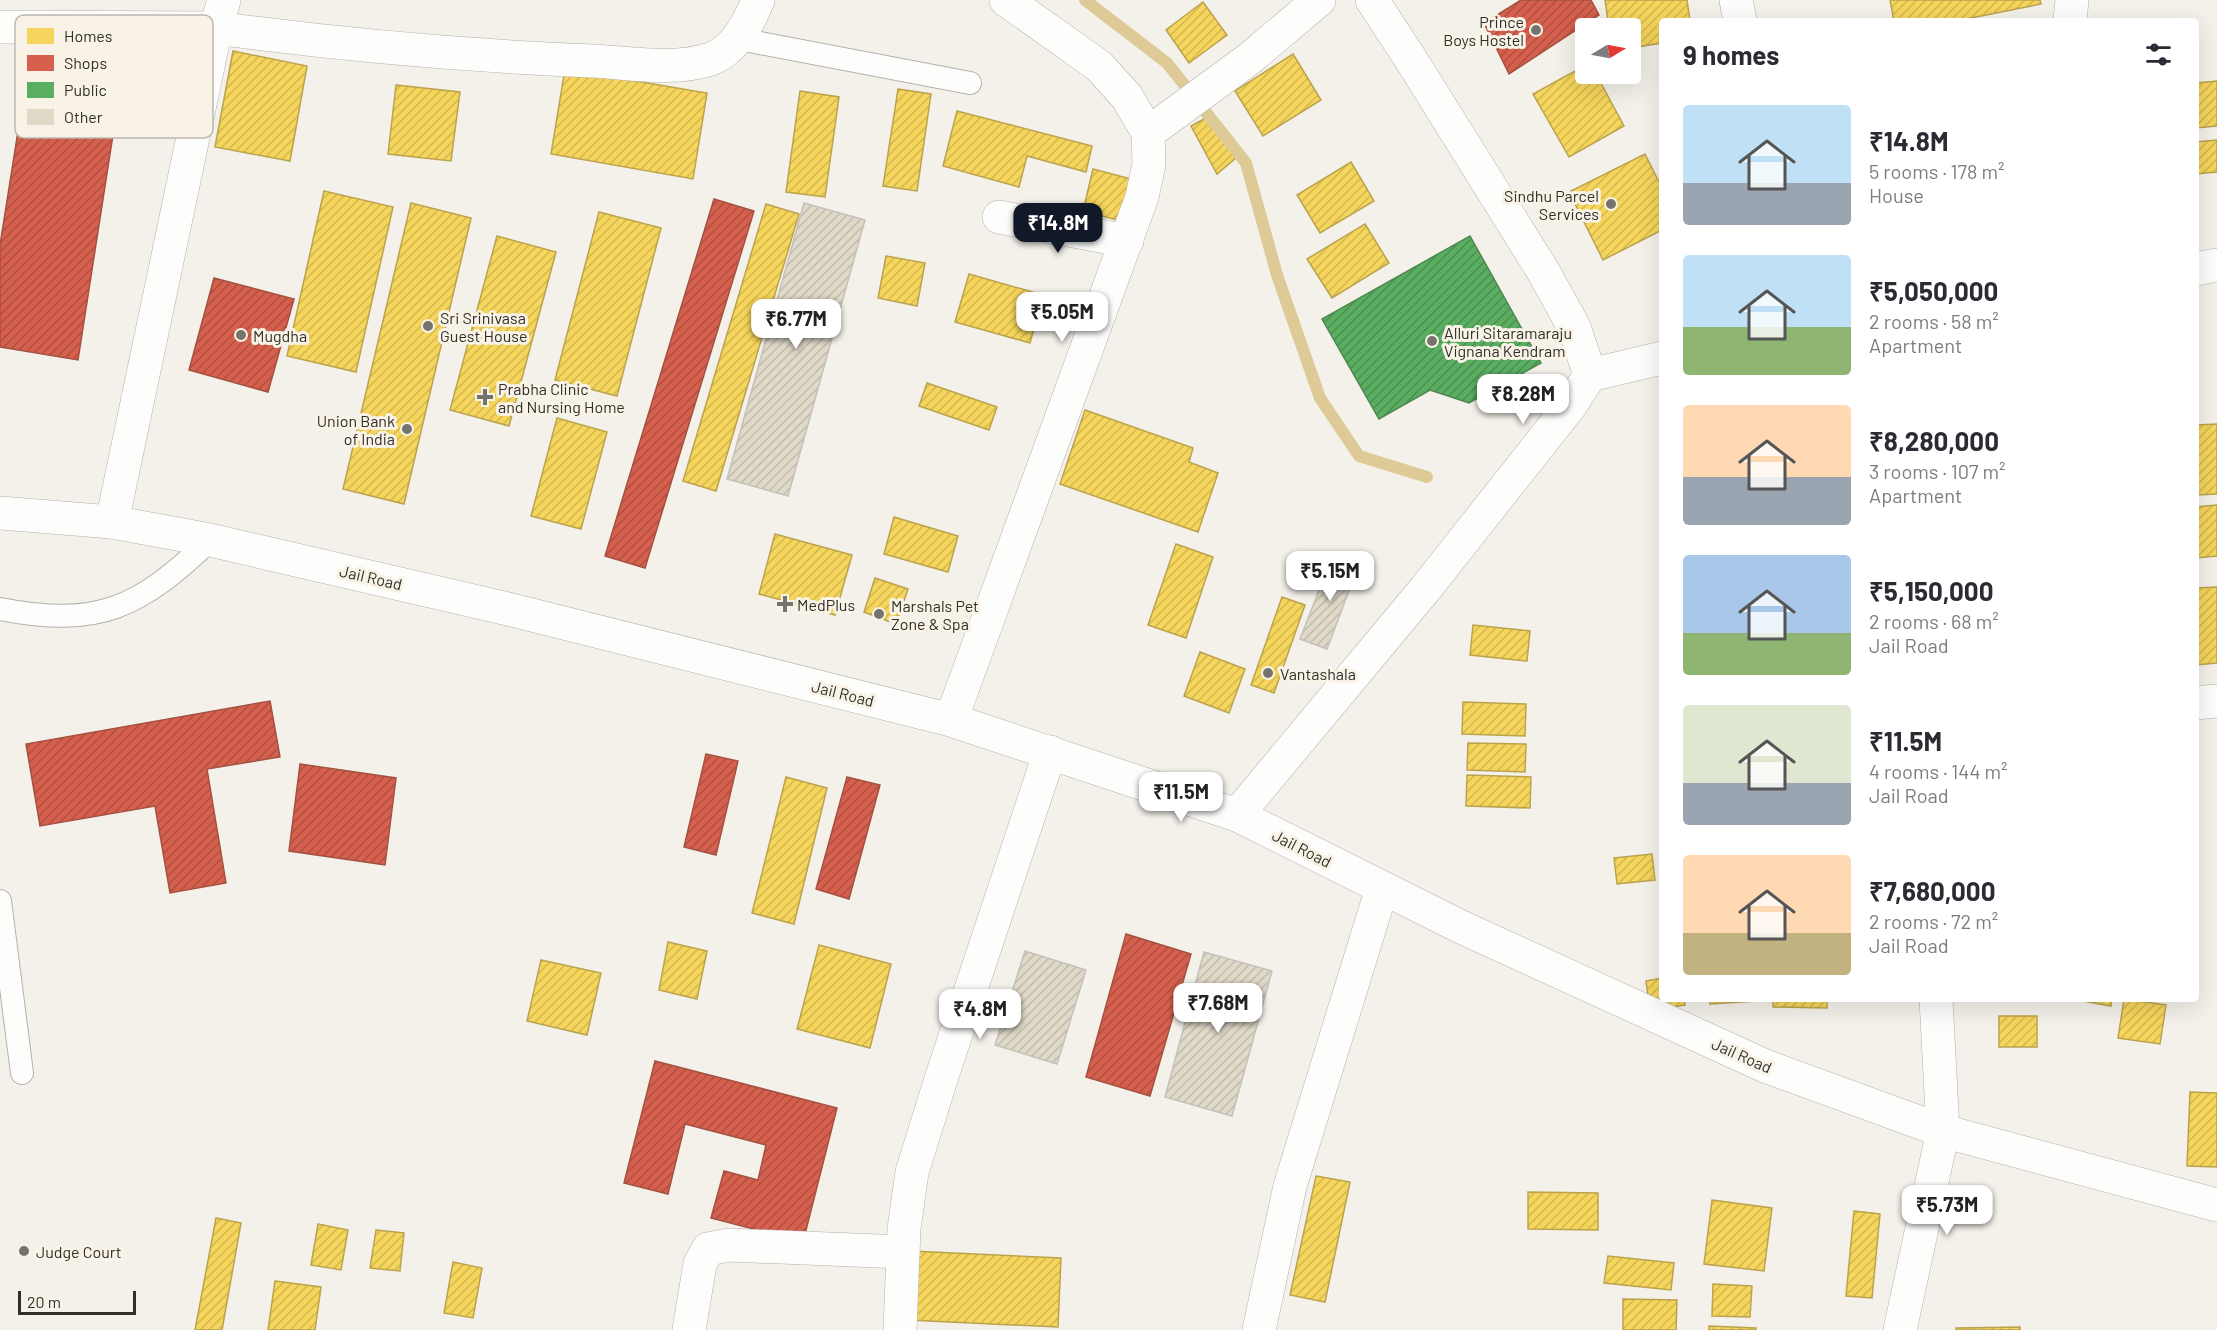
<!DOCTYPE html>
<meta charset="utf-8">
<style>
:root{--surface:#fff;--page:#f2f2f3;--text:#2b2b33;--muted:#7c7c81;--accent:#111827}
body{margin:0;font-family:Barlow,sans-serif;background:var(--page);color:var(--text);height:100vh;display:flex;flex-direction:column;font-size:22px;white-space:nowrap}
*{box-sizing:border-box;margin:0}
p{font-size:20px;color:var(--muted)}
.icon{flex:none;width:33px;height:33px;fill:none;stroke:currentColor;stroke-width:2;stroke-linecap:round;stroke-linejoin:round}
.map{position:relative;flex:1;overflow:hidden}
.sheet{position:absolute;left:1659px;top:18px;width:540px;height:984px;display:flex;flex-direction:column;background:var(--surface);border-radius:6px;box-shadow:0 6px 24px #0002}
.sheet>*{flex:none}
.needle{width:39px;rotate:80deg}
.buttons{position:absolute;left:1575px;top:18px;display:grid;gap:12px}
.buttons a{display:grid;place-items:center;width:66px;height:66px;border-radius:6px;background:var(--surface);box-shadow:0 6px 24px #0002;font-size:30px}
.scale{position:absolute;left:18px;bottom:15px;width:118px;box-sizing:border-box;padding-left:6px;border:3px solid #312f2a;border-top:0;font-size:16px;line-height:21px;white-space:nowrap;color:#312f2a;-webkit-text-stroke:4px #f8f3e6;paint-order:stroke}
.price{position:absolute;translate:-50% -51px;padding:0 14px;border-radius:12px;background:#fff;color:#222;font-size:20px;line-height:39px;filter:drop-shadow(0 2px 3px #0008)}
.price::after{content:'';position:absolute;left:50%;top:36px;width:18px;height:14px;margin-left:-9px;background:inherit;clip-path:polygon(0 0,100% 0,50% 100%)}
.price.current{background:var(--accent);color:#fff}
ul{padding:0;list-style:none}
li{display:flex;align-items:center;gap:18px;height:150px;padding:0 24px}
li span{display:grid;place-items:center;flex:none;width:168px;height:120px;border-radius:6px;color:#555}
li>.icon{margin-inline-start:auto}
span .icon{width:72px;height:72px;fill:#fffc;stroke-width:1}
li b{font-size:26px}
h2{display:flex;justify-content:space-between;align-items:center;height:72px;padding:0 24px;font-size:26px}
.map>svg:first-child{display:block}
</style>
<div class="map">
<svg width="2217" height="1330" viewBox="0 0 2217 1330">
<defs>
<pattern id="homes-hatch" width="6" height="6" patternUnits="userSpaceOnUse" patternTransform="scale(1.5)"><rect width="6" height="6" fill="#f6d55c"/><path d="M-1 1l2-2M0 6l6-6M5 7l2-2" fill="none" stroke="#d3b750"/></pattern>
<pattern id="shops-hatch" width="6" height="6" patternUnits="userSpaceOnUse" patternTransform="scale(1.5)"><rect width="6" height="6" fill="#d6604d"/><path d="M-1 1l2-2M0 6l6-6M5 7l2-2" fill="none" stroke="#ae5040"/></pattern>
<pattern id="public-hatch" width="6" height="6" patternUnits="userSpaceOnUse" patternTransform="scale(1.5)"><rect width="6" height="6" fill="#5aae61"/><path d="M-1 1l2-2M0 6l6-6M5 7l2-2" fill="none" stroke="#4b8e50"/></pattern>
<pattern id="building-hatch" width="6" height="6" patternUnits="userSpaceOnUse" patternTransform="scale(1.5)"><rect width="6" height="6" fill="#e0d9c8"/><path d="M-1 1l2-2M0 6l6-6M5 7l2-2" fill="none" stroke="#c1bbac"/></pattern>
</defs>
<rect width="100%" height="100%" fill="#f4f1ea"/>
<g fill="url(#homes-hatch)" stroke="#bba34d" stroke-width="1.5">
<path d="M1605,0h82l3,21h-28v22l-32,5v-20h-21z"/>
<path d="M1890,0h150l1,4 -85,17h-62z"/>
<path d="M1203,2l24,33 -38,28 -23,-33z"/>
<path d="M233,51l74,15 -17,95 -75,-14z"/>
<path d="M1293,54l28,46 -58,36 -28,-45z"/>
<path d="M1586,65v9h10l28,52 -55,31 -36,-63z"/>
<path d="M565,69l142,24 -14,86 -142,-25z"/>
<path d="M2217,81v45l-21,2v-45z"/>
<path d="M396,85l64,7 -9,69 -63,-7z"/>
<path d="M898,89l33,5 -14,97 -34,-5z"/>
<path d="M800,91l39,6 -14,100 -39,-5z"/>
<path d="M957,111l135,35 -6,26 -59,-16 -8,31 -76,-21z"/>
<path d="M1211,115l26,42 -20,17 -26,-48z"/>
<path d="M2217,140v32l-21,2v-32z"/>
<path d="M1645,154l17,34v42l-59,30 -34,-68z"/>
<path d="M1351,162l23,39 -54,32 -23,-38z"/>
<path d="M1093,169l42,11 -10,42 -42,-11z"/>
<path d="M324,191l69,16 -37,165 -69,-16z"/>
<path d="M411,203l60,15 -67,286 -61,-15z"/>
<path d="M766,204l33,10 -83,277 -33,-10z"/>
<path d="M599,212l62,16 -44,168 -62,-16z"/>
<path d="M1365,224l24,39 -57,35 -25,-39z"/>
<path d="M497,236l59,16 -47,174 -59,-16z"/>
<path d="M886,256l39,7 -8,43 -39,-8z"/>
<path d="M969,274l74,21 -13,48 -75,-21z"/>
<path d="M927,383l70,24 -8,23 -70,-24z"/>
<path d="M1085,410l108,38 -4,14 29,11 -20,59 -138,-48z"/>
<path d="M557,418l50,14 -26,97 -50,-13z"/>
<path d="M2217,424v70l-21,1v-70z"/>
<path d="M2217,505v51l-21,2v-51z"/>
<path d="M894,517l64,19 -10,36 -64,-18z"/>
<path d="M775,534l77,21 -17,60 -76,-21z"/>
<path d="M1176,544l37,13 -27,81 -38,-13z"/>
<path d="M875,578l33,11 -12,35 -32,-12z"/>
<path d="M2217,587v76l-21,2v-77z"/>
<path d="M1282,597l23,8 -31,88 -23,-8z"/>
<path d="M1473,625l57,6 -3,30 -57,-6z"/>
<path d="M1200,652l45,17 -16,44 -45,-17z"/>
<path d="M1463,702l63,2 -1,32 -63,-2z"/>
<path d="M1468,743l58,1 -1,28 -58,-2z"/>
<path d="M1467,775l64,2 -1,31 -64,-2z"/>
<path d="M786,777l41,11 -33,136 -42,-11z"/>
<path d="M1652,854l3,26 -38,4 -3,-26z"/>
<path d="M668,942l39,9 -10,48 -38,-9z"/>
<path d="M819,945l72,19 -21,84 -73,-19z"/>
<path d="M541,960l60,13 -14,62 -60,-14z"/>
<path d="M1662,978v21h22l1,6 -35,5 -4,-29z"/>
<path d="M1710,999h47v2l-47,3z"/>
<path d="M1773,999h54v9l-54,-1z"/>
<path d="M2072,999h40l-1,7z"/>
<path d="M2124,999l42,6 -6,39 -42,-6z"/>
<rect x="1999" y="1016" width="38" height="31"/>
<path d="M2190,1092l27,1v74l-30,-1z"/>
<path d="M1316,1176l34,6 -25,120 -35,-7z"/>
<path d="M1528,1192l70,1v37l-70,-1z"/>
<path d="M1712,1200l60,8 -8,63 -60,-7z"/>
<path d="M1854,1211l26,3 -8,84 -26,-2z"/>
<path d="M216,1218l25,5 -19,107h-27z"/>
<path d="M318,1224l30,6 -7,40 -30,-5z"/>
<path d="M376,1230l28,3 -4,38 -30,-3z"/>
<path d="M911,1251l150,7 -3,69 -150,-7z"/>
<path d="M1608,1256l66,7 -3,27 -67,-7z"/>
<path d="M453,1262l29,6 -9,50 -29,-5z"/>
<path d="M275,1281l46,6 -6,43h-47z"/>
<path d="M1713,1284l39,2 -2,31 -38,-1z"/>
<path d="M1623,1299l54,1 -1,30h-53z"/>
<path d="M1709,1326l47,2v2h-47z"/>
<path d="M2020,1327v3h-64v-2z"/>
</g>
<g fill="url(#shops-hatch)" stroke="#a45142" stroke-width="1.5">
<path d="M1521,0h70l8,15 -90,59 -25,-51z"/>
<path d="M31,49l93,15 -46,296 -78,-13v-102z"/>
<path d="M714,199l40,12 -109,357 -40,-12z"/>
<path d="M214,278l80,21 -26,93 -79,-22z"/>
<path d="M270,701l10,56 -73,12 19,114 -56,10 -15,-87 -115,20 -14,-82z"/>
<path d="M706,754l32,7 -22,94 -32,-8z"/>
<path d="M300,764l96,14 -11,87 -96,-14z"/>
<path d="M847,777l33,8 -31,114 -33,-10z"/>
<path d="M1126,934l65,20 -41,142 -64,-19z"/>
<path d="M655,1061l182,47 -34,134 -92,-24 13,-47 34,9 8,-35 -81,-21 -17,70 -44,-11z"/>
</g>
<path fill="url(#public-hatch)" stroke="#4e8850" stroke-width="1.5" d="M1470,236l71,127 -72,40 -39,-13 -51,29 -57,-100z"/>
<g fill="none" stroke-linecap="round" stroke-linejoin="round">
<path stroke="#deca96" stroke-width="12" d="M1085,0l82,63 79,100 31,112 43,123 39,58 68,21"/>
</g>
<g fill="url(#building-hatch)" stroke="#c2c1bb" stroke-width="1.5">
<path d="M804,203l61,17 -77,276 -61,-17z"/>
<path d="M1333,554l26,10 -32,85 -27,-10z"/>
<path d="M1025,951l61,19 -29,94 -62,-19z"/>
<path d="M1204,952l68,19 -40,145 -67,-19z"/>
</g>
<g fill="none" stroke-linecap="round" stroke-linejoin="round">
<g stroke="#b3b1ac" stroke-width="24">
<g id="service">
<path d="M739,39l231,44"/>
<path d="M0,609c99,19 139,-1 210,-69"/>
<path d="M0,901l22,172"/>
</g>
</g>
<g stroke="#b3b1ac" stroke-width="34">
<g id="minor">
<path d="M1736,0l4,21"/>
<path d="M2070,21l2,-21"/>
<path d="M0,27l216,1 8,-28"/>
<path d="M1148,133l101,-74 70,-59"/>
<path d="M999,217l128,24"/>
<path d="M2196,269l21,-4"/>
<path d="M1590,375l72,-17"/>
<path d="M112,522l104,-494c125,17 251,28 377,33 38,2 81,10 118,-2 24,-9 38,-36 47,-59"/>
<path d="M2196,703l21,-2"/>
<path d="M951,720l191,-523 7,-33 -1,-31 -21,-36 -28,-31 -93,-66"/>
<path d="M1237,815l189,-227 144,-182 20,-31 -16,-48 -31,-56 -133,-213 -38,-58"/>
<path d="M689,1330l11,-66 8,-15 21,-4 174,7"/>
<path d="M900,1330l4,-101 8,-57 30,-96 108,-324"/>
<path d="M1259,1330l31,-144 92,-298"/>
<path d="M1900,1330l43,-199 -7,-132"/>
</g>
</g>
<g stroke="#b3b1ac" stroke-width="34">
<path id="tertiary" d="M0,513l112,9 98,18 302,70 439,110 286,95 222,111 306,140 178,65 274,74"/>
</g>
<use href="#service" stroke="#fdfdfc" stroke-width="22"/>
<use href="#minor" stroke="#fdfdfc" stroke-width="33"/>
<use href="#tertiary" stroke="#fdfdfc" stroke-width="33"/>
</g>
<g fill="#75736d" stroke="#f8f3e6" stroke-width="2">
<circle cx="1536" cy="30" r="6"/>
<circle cx="1611" cy="204" r="6"/>
<circle cx="428" cy="326" r="6"/>
<circle cx="241" cy="335" r="6"/>
<circle cx="1432" cy="341" r="6"/>
<path d="M482 388h6v6h6v6h-6v6h-6v-6h-6v-6h6z"/>
<circle cx="407" cy="429" r="6"/>
<path d="M782 595h6v6h6v6h-6v6h-6v-6h-6v-6h6z"/>
<circle cx="879" cy="614" r="6"/>
<circle cx="1268" cy="673" r="6"/>
<circle cx="24" cy="1251" r="6"/>
</g>
<g text-anchor="middle" dominant-baseline="central" stroke-width="6" stroke-linejoin="round" paint-order="stroke">
<g font-size="16" fill="#312f2a" stroke="#f8f3e6" text-anchor="start">
<text x="1524" y="21" text-anchor="end">Prince<tspan x="1524" dy="18">Boys Hostel</tspan></text>
<text x="1599" y="195" text-anchor="end">Sindhu Parcel<tspan x="1599" dy="18">Services</tspan></text>
<text x="440" y="317">Sri Srinivasa<tspan x="440" dy="18">Guest House</tspan></text>
<text x="1444" y="332">Alluri Sitaramaraju<tspan x="1444" dy="18">Vignana Kendram</tspan></text>
<text x="253" y="335">Mugdha</text>
<text x="498" y="388">Prabha Clinic<tspan x="498" dy="18">and Nursing Home</tspan></text>
<text x="395" y="420" text-anchor="end">Union Bank<tspan x="395" dy="18">of India</tspan></text>
<text x="797" y="604">MedPlus</text>
<text x="891" y="605">Marshals Pet<tspan x="891" dy="18">Zone &amp; Spa</tspan></text>
<text x="1280" y="673">Vantashala</text>
<text x="36" y="1251">Judge Court</text>
</g>
<g font-size="16" fill="#312f2a" stroke="#f8f3e6">
<text transform="translate(371 577) rotate(13)">Jail Road</text>
<text transform="translate(843 693) rotate(14)">Jail Road</text>
<text transform="translate(1302 848) rotate(27)">Jail Road</text>
<text transform="translate(1742 1055) rotate(24)">Jail Road</text>
</g>
</g>
<rect x="15" y="15" width="198" height="123" rx="9" fill="#f8f3e6" stroke="#bcb8ae" stroke-width="1.5"/>
<rect x="27" y="28" width="27" height="16" fill="#f6d55c"/>
<rect x="27" y="55" width="27" height="16" fill="#d6604d"/>
<rect x="27" y="82" width="27" height="16" fill="#5aae61"/>
<rect x="27" y="109" width="27" height="16" fill="#e0d9c8"/>
<g font-size="16" fill="#312f2a">
<text x="64" y="42">Homes</text>
<text x="64" y="69">Shops</text>
<text x="64" y="96">Public</text>
<text x="64" y="123">Other</text>
</g>
</svg>
<div class="buttons">
<a><svg class="needle" viewBox="-14 -14 28 28"><path d="M0-13l5 13h-10z" fill="#e53935"/><path d="M0 13l5-13h-10z" fill="#7c7c81"/></svg></a>
</div>
<div class="scale">20 m</div>
<b class="price current" style="left:1058px;top:254px">₹14.8M</b>
<b class="price" style="left:1062px;top:343px">₹5.05M</b>
<b class="price" style="left:796px;top:350px">₹6.77M</b>
<b class="price" style="left:1523px;top:425px">₹8.28M</b>
<b class="price" style="left:1330px;top:602px">₹5.15M</b>
<b class="price" style="left:1181px;top:823px">₹11.5M</b>
<b class="price" style="left:1218px;top:1034px">₹7.68M</b>
<b class="price" style="left:980px;top:1040px">₹4.8M</b>
<b class="price" style="left:1947px;top:1236px">₹5.73M</b>
<section class="sheet">
<h2>9 homes<svg class="icon" aria-label="filters" viewBox="0 0 24 24"><path d="M4 7h16M4 17h16"/><circle cx="9" cy="7" r="2"/><circle cx="15" cy="17" r="2"/></svg></h2>
<ul>
<li><span style="background:linear-gradient(#bfe0f5 65%,#9aa5b1 0)"><svg class="icon" aria-label="home" viewBox="0 0 24 24"><path d="M3 11l9-7 9 7M6 9v11h12V9"/></svg></span><div><b>₹14.8M</b><p>5 rooms · 178 m²</p><p>House</p></div></li>
<li><span style="background:linear-gradient(#bfe0f5 60%,#8fb573 0)"><svg class="icon" aria-label="home" viewBox="0 0 24 24"><path d="M3 11l9-7 9 7M6 9v11h12V9"/></svg></span><div><b>₹5,050,000</b><p>2 rooms · 58 m²</p><p>Apartment</p></div></li>
<li><span style="background:linear-gradient(#ffd9b3 60%,#9aa5b1 0)"><svg class="icon" aria-label="home" viewBox="0 0 24 24"><path d="M3 11l9-7 9 7M6 9v11h12V9"/></svg></span><div><b>₹8,280,000</b><p>3 rooms · 107 m²</p><p>Apartment</p></div></li>
<li><span style="background:linear-gradient(#a9c7e8 65%,#8fb573 0)"><svg class="icon" aria-label="home" viewBox="0 0 24 24"><path d="M3 11l9-7 9 7M6 9v11h12V9"/></svg></span><div><b>₹5,150,000</b><p>2 rooms · 68 m²</p><p>Jail Road</p></div></li>
<li><span style="background:linear-gradient(#dfe7d0 65%,#9aa5b1 0)"><svg class="icon" aria-label="home" viewBox="0 0 24 24"><path d="M3 11l9-7 9 7M6 9v11h12V9"/></svg></span><div><b>₹11.5M</b><p>4 rooms · 144 m²</p><p>Jail Road</p></div></li>
<li><span style="background:linear-gradient(#ffd9b3 65%,#c2b280 0)"><svg class="icon" aria-label="home" viewBox="0 0 24 24"><path d="M3 11l9-7 9 7M6 9v11h12V9"/></svg></span><div><b>₹7,680,000</b><p>2 rooms · 72 m²</p><p>Jail Road</p></div></li>
</ul>
</section>
</div>
